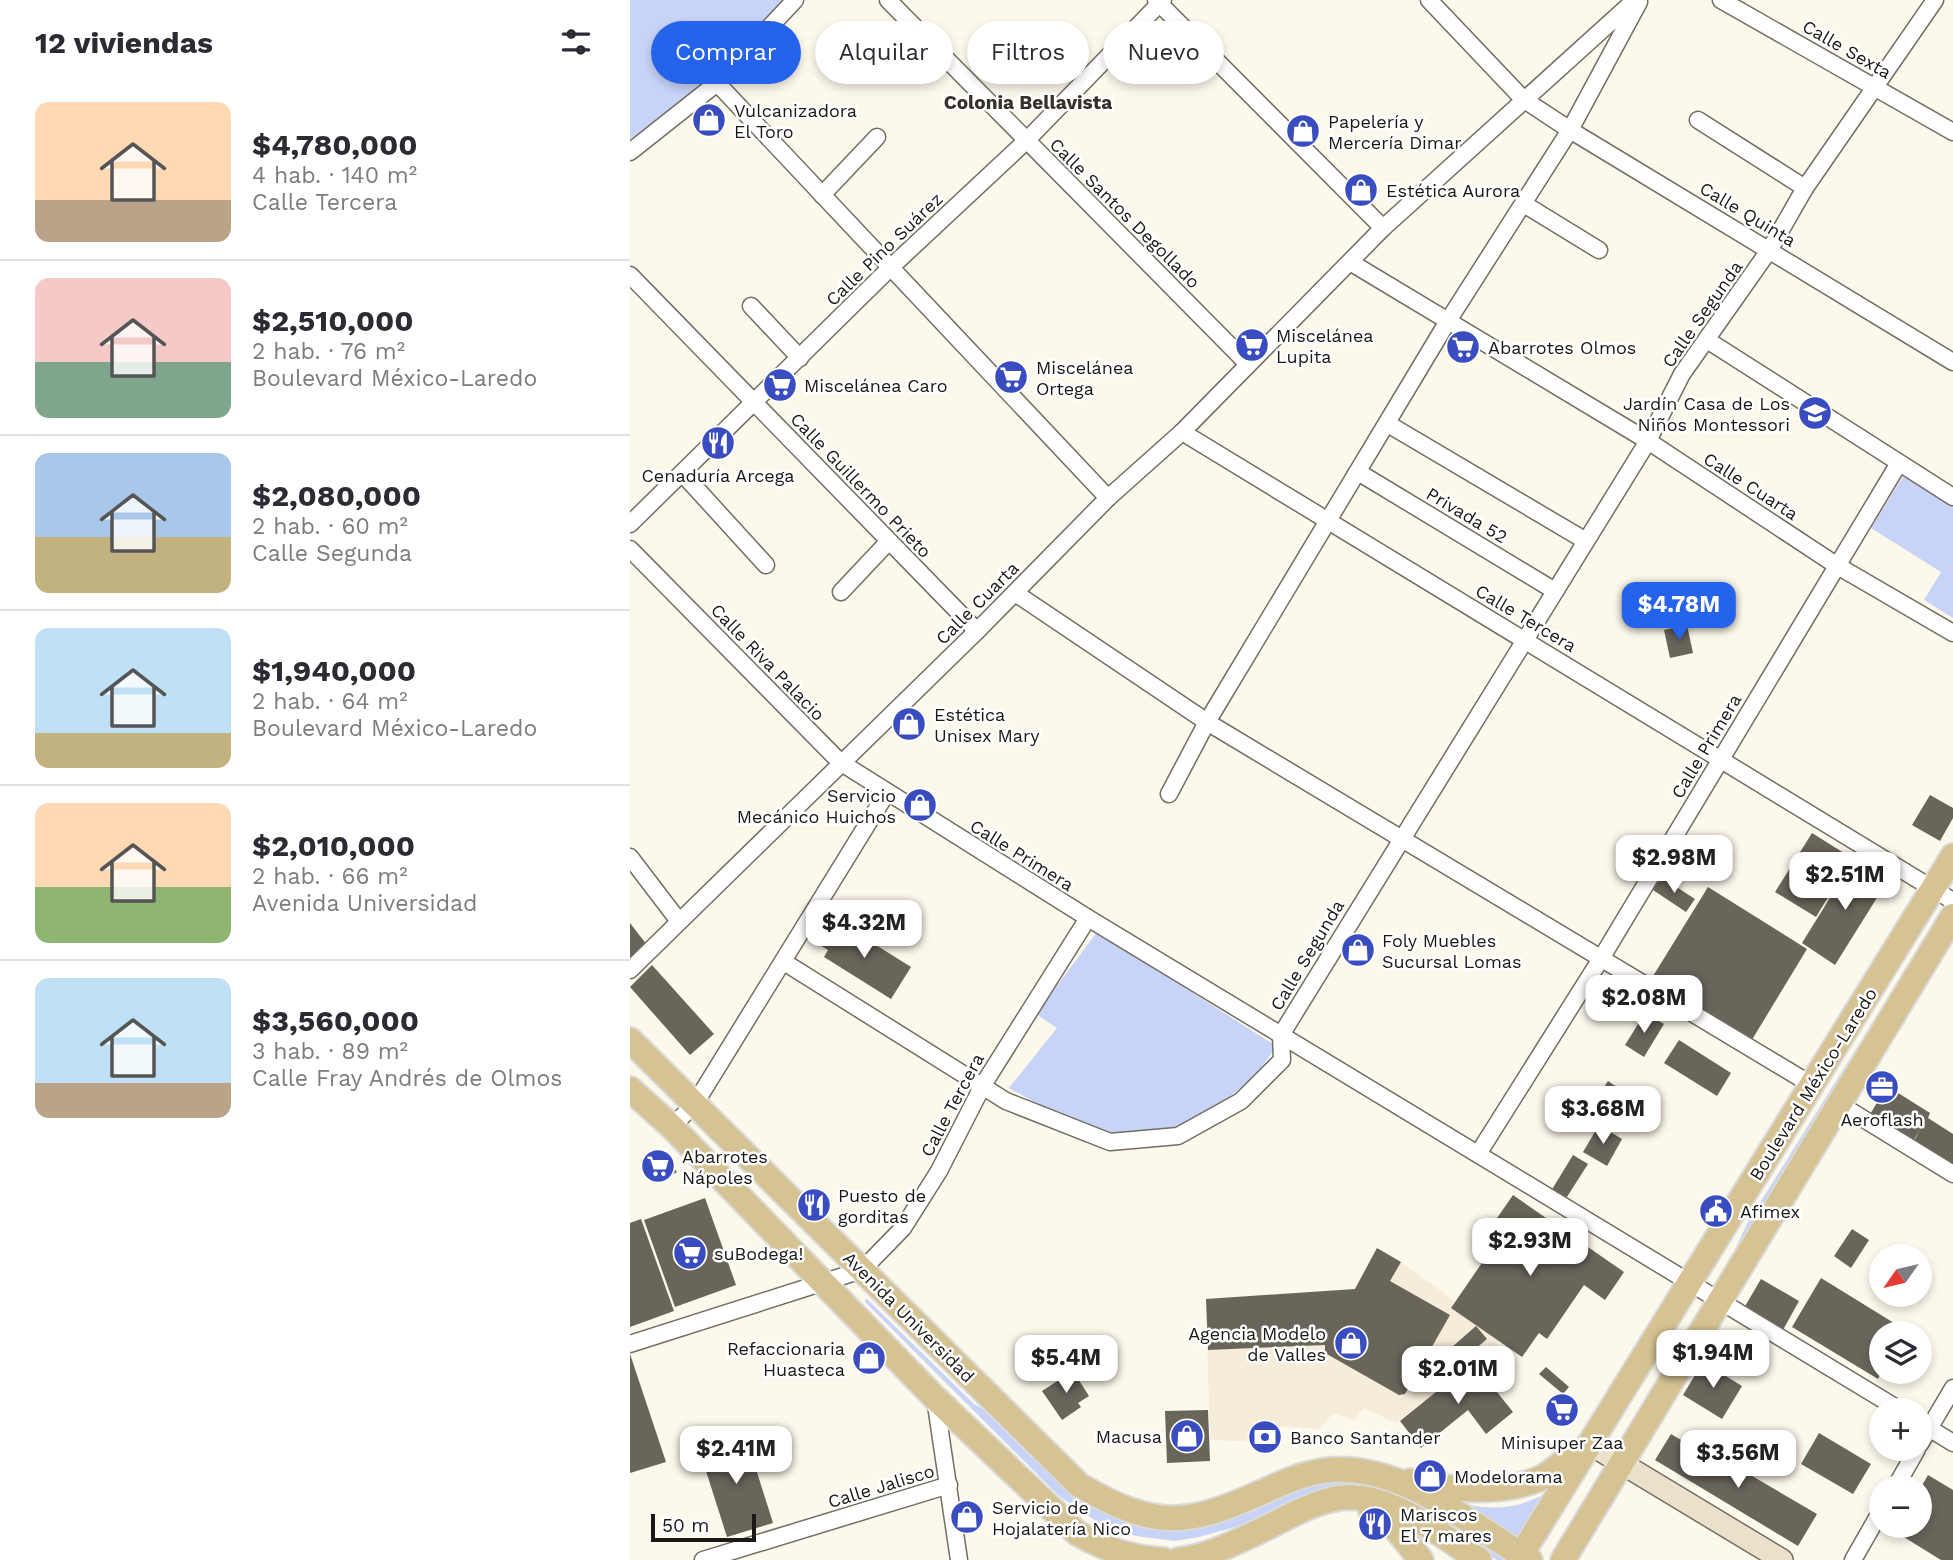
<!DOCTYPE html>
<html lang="es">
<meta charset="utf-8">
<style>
:root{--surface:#fff;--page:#f2f2f3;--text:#2b2b33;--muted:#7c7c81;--line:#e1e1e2;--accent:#2563eb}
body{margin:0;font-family:"Work Sans",sans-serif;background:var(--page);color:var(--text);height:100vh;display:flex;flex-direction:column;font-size:26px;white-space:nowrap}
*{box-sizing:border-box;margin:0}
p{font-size:23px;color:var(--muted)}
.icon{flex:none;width:38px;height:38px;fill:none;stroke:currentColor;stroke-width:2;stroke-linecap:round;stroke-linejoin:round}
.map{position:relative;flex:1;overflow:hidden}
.details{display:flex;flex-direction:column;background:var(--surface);width:630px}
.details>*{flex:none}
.guide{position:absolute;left:21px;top:21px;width:665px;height:63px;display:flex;gap:14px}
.needle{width:46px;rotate:236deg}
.buttons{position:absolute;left:1239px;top:1244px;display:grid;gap:14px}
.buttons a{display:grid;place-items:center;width:63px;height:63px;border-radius:50%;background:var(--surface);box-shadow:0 4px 10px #0003;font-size:35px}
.scale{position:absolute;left:21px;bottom:18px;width:105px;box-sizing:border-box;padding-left:7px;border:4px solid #1b1915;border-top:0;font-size:19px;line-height:24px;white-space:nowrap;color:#1b1915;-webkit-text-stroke:5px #fff;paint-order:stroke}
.price{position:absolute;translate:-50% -60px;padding:0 16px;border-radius:14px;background:#fff;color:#222;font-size:23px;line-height:46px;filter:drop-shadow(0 2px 4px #0008)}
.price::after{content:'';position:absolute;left:50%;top:42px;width:21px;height:16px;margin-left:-10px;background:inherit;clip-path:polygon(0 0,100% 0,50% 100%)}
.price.on{background:var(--accent);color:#fff}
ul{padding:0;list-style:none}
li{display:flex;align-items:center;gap:21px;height:175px;padding:0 35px}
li+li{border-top:2px solid var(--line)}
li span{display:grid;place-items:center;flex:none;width:196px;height:140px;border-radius:14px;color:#555}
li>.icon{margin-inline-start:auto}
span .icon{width:84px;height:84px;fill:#fffc;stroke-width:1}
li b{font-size:30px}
h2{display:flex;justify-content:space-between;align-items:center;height:84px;padding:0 35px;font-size:30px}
.tag{padding:0 24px;border-radius:32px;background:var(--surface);box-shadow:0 4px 10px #0003;font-size:24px;line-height:63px}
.tag.on{background:var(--accent);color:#fff}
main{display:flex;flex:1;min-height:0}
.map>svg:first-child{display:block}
</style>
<main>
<section class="details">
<h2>12 viviendas<svg class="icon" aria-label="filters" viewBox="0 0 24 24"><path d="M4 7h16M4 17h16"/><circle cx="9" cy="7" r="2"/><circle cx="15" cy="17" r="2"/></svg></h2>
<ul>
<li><span style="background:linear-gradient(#ffd9b3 70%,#b9a48a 0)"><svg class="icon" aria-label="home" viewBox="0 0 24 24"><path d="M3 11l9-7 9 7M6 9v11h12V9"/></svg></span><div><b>$4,780,000</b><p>4 hab. · 140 m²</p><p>Calle Tercera</p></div></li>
<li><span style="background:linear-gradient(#f6c9c9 60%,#7fa58c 0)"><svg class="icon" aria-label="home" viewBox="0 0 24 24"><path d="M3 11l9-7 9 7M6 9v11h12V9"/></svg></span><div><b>$2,510,000</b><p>2 hab. · 76 m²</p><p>Boulevard México-Laredo</p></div></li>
<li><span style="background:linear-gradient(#a9c7e8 60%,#c2b280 0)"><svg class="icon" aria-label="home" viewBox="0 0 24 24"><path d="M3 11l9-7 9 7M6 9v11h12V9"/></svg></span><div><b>$2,080,000</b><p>2 hab. · 60 m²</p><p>Calle Segunda</p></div></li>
<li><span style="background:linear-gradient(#bfe0f5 75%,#c2b280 0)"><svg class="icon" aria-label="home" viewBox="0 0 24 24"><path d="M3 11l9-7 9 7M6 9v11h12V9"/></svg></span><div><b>$1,940,000</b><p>2 hab. · 64 m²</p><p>Boulevard México-Laredo</p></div></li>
<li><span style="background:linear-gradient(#ffd9b3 60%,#8fb573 0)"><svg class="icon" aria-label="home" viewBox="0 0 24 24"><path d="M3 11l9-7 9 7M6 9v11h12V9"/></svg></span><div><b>$2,010,000</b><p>2 hab. · 66 m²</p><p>Avenida Universidad</p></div></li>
<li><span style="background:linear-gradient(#bfe0f5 75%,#b9a48a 0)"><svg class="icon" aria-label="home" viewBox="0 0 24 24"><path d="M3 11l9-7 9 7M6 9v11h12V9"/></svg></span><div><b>$3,560,000</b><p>3 hab. · 89 m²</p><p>Calle Fray Andrés de Olmos</p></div></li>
</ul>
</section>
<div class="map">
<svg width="1323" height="1560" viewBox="0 0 1323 1560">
<rect width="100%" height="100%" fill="#fdf8ec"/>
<path fill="#f5ecda" d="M747,1248l24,14 103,75 -108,86 -32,-15 -10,12 -21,-7 -14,16 -45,-3 -12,16 -52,-2 -4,-141 148,-10z"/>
<g fill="#c7d3f7">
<path d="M0,0h153l-77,86 -76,53z"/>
<path d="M1274,475l49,31v112l-29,-18 17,-28 -70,-44z"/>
<path d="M467,932l179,114c-29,51 -107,100 -168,88 -35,-8 -67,-29 -99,-46l48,-60 -21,-14z"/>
<path d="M1294,940l-204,341 28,-59z"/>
<path d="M236,1298l108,106 22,12 73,74 35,23 39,12 193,-46 62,9 111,72h-12l-76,-50 -89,-21 -19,3 -67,32 -47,13 -24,4 -39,-5 -37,-13 -40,-27 -194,-194z"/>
<path d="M917,1493l-29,49 -53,-38c31,7 53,4 82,-11z"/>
</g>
<g fill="#6a655b">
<path d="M1057,625l6,28 -23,5 -6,-28z"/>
<path d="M1300,795l23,13v10l-13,23 -28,-16z"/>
<path d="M1182,833l40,25 -36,59 -41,-25z"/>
<path d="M1224,859l34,21 -53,85 -33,-22z"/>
<path d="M1031,877l34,22 -9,13 -33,-22z"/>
<path d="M1078,887l99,62 -57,94 -100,-62z"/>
<path d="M0,923l17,22 -17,13z"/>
<path d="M214,925l67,42 -20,32 -67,-42 4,-7 -10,-6 11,-18 11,6z"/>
<path d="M22,965l62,69 -24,21 -60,-68z"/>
<path d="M1015,1013l19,11 -20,33 -19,-12z"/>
<path d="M1049,1040l52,33 -14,23 -53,-33z"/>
<path d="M978,1081l13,9 -21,34 -14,-9z"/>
<path d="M1257,1086l43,27 -2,5 25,16v34l-40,-25 7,-13 -8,13 -43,-27z"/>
<path d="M969,1125l23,14 -15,27 -24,-14z"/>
<path d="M28,1149l19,23 -17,11 -4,-6 -4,2 -11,-19z"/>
<path d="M943,1155l15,9 -23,36 -14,-9z"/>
<path d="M883,1195l111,77 -19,28 -21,-15 -37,54 -8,-6 -17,24 -71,-49 37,-54 -11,-7z"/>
<path d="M75,1198l31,87 -61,22 -31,-87z"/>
<path d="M11,1219l33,92 -44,16v-104z"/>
<path d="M1222,1229l17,11 -18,28 -17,-12z"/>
<path d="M747,1248l24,14 -11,19 60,34 -45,79 -6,1 -74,-42v-8l-117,5 -2,-51 149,-10z"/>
<path d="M1191,1278l86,53 -26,3v39l-3,6 -86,-52z"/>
<path d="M1131,1279l38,22 -16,29 -39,-22z"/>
<path d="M846,1326l11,13 -25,21 -11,-12z"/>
<path d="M0,1354l36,108 -36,11z"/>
<path d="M843,1362l40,50 -27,22 -18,-24 -47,38 -21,-27z"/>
<path d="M1073,1362l39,24 -20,33 -39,-24z"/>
<path d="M916,1367l23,20 -6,7 -24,-20z"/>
<path d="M443,1371l16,25 -11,7 3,4 -19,13 -20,-29z"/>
<path d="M930,1394l18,15 -14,17 -18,-16z"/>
<path d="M578,1410l2,51 -43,2 -2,-52z"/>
<path d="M1189,1433l52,31 -18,30 -52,-30z"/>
<path d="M115,1434l28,89 -46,14 -28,-88z"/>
<path d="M1041,1434l50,30 2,-5 94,55 -19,32 -143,-86z"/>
<path d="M1298,1475l25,15v70h-12l-47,-29 3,-5h23v-37z"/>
</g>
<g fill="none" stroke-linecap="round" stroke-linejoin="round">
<g stroke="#736e64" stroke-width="19">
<g id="street">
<path d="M258,0l359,363"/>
<path d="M526,0l227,228"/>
<path d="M799,0l94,99 47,31 383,232"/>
<path d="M1091,0l232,132"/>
<path d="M87,83l391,415"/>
<path d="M1068,120l107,68"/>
<path d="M0,152l87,-69 78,-83"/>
<path d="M192,195l55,-58"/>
<path d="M894,204l75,46"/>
<path d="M720,262l298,179 188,124 117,68"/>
<path d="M0,275l347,356"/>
<path d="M121,306l49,52"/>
<path d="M1077,340l246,157"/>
<path d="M758,424l198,117"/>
<path d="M552,432l771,469"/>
<path d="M728,472l197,119"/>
<path d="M52,473l84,92"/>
<path d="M0,524l260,-256 136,-127 137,-141"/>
<path d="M0,549l210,213 248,156 812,492"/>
<path d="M211,592l48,-51"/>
<path d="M385,593l192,129 605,363"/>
<path d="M539,794l38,-72 241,-401 122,-191 69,-128"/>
<path d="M0,857l48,63"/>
<path d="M154,962l222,139 104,41 68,-6 63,-35 41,-41 -1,-25 367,-594 34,-67 88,-125 35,-61 130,-188"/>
<path d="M0,970l347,-339 131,-133 74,-66 201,-204 252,-228"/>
<path d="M1211,1105l112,69"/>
<path d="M42,1127l24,-25 190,-308"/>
<path d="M848,1154l124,-197 297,-494"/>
<path d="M0,1344l232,-74 41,-42 36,-57 44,-86 105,-167"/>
<path d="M305,1398l24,162"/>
<path d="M1292,1424l31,19"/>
<path d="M1290,1444l33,-56"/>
<path d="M1265,1488l22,-39"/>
<path d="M73,1560l246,-75"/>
<path d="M1223,1560l28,-49"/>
</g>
</g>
<g stroke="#736e64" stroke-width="24">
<path id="secondary" d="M958,1443l194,117"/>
</g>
<g stroke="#dbdada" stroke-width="28">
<g id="primary">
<path d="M0,1040l449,445c79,46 109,41 190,4 26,-12 52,-22 82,-19 67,6 123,57 179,90"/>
<path d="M0,1089l42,38 263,271 142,135c28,16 53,25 86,27"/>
<path d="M780,1481c41,9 91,15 131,-3 12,-6 24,-18 35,-26"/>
<path d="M741,1511l21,13 29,36"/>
<path d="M549,1560c31,-4 57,-18 85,-31 22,-11 46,-25 70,-30 52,-11 104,35 145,61"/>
<path d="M888,1560l435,-704"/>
<path d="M933,1560l390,-644"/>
</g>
</g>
<use href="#street" stroke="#fff" stroke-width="16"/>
<use href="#secondary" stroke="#ebe1ca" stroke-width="21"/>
<use href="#primary" stroke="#d6c394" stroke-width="24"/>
</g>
<defs>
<g id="shop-disc" transform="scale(1.75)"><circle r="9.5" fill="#3a4dc0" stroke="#fff"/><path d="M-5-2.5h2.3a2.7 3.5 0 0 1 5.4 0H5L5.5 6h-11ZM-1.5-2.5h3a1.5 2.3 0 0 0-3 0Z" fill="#fff"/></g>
<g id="supermarket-disc" transform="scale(1.75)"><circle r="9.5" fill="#3a4dc0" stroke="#fff"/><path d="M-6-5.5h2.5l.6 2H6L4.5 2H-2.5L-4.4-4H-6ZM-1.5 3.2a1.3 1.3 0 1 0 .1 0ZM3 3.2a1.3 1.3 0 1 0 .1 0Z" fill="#fff"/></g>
<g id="school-disc" transform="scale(1.75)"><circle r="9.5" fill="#3a4dc0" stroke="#fff"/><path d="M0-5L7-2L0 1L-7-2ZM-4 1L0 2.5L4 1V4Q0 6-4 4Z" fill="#fff"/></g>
<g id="restaurant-disc" transform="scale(1.75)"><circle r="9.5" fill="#3a4dc0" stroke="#fff"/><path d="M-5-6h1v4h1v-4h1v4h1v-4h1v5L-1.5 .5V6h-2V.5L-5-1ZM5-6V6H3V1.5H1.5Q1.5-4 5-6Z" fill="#fff"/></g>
<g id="office-disc" transform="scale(1.75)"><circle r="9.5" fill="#3a4dc0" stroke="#fff"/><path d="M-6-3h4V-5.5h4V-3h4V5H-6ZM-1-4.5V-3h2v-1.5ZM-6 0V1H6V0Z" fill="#fff"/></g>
<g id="civic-disc" transform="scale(1.75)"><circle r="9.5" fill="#3a4dc0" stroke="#fff"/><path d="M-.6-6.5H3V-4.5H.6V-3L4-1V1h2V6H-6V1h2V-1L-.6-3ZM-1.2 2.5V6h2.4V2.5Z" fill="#fff"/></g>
<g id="bank-disc" transform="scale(1.75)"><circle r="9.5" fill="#3a4dc0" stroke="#fff"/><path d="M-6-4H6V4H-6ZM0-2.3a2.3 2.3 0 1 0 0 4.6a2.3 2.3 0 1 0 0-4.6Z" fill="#fff"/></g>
</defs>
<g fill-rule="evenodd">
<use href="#shop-disc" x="79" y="120"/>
<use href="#shop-disc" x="673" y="131"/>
<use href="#shop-disc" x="731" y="190"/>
<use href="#supermarket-disc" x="622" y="345"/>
<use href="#supermarket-disc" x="833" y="347"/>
<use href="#supermarket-disc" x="381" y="377"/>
<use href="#supermarket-disc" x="150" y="385"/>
<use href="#school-disc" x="1185" y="413"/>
<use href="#restaurant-disc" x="88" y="443"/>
<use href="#shop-disc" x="279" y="724"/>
<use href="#shop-disc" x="290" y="805"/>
<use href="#shop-disc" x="728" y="950"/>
<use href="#office-disc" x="1252" y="1087"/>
<use href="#supermarket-disc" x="28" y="1166"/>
<use href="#restaurant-disc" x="184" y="1205"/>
<use href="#civic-disc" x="1086" y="1211"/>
<use href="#supermarket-disc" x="60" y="1253"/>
<use href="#shop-disc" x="721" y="1343"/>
<use href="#shop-disc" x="239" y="1358"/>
<use href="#supermarket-disc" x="932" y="1410"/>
<use href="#shop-disc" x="557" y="1436"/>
<use href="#bank-disc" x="635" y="1437"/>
<use href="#shop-disc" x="800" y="1476"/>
<use href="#shop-disc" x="337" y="1517"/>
<use href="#restaurant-disc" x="745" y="1524"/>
</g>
<g text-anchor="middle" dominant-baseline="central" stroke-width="5" stroke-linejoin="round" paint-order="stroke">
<g font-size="18" fill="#1b1915" stroke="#fff">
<text transform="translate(1217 49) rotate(30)">Calle Sexta</text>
<text transform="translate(495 213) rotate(45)">Calle Santos Degollado</text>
<text transform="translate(1118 214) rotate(31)">Calle Quinta</text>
<text transform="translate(254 249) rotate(-44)">Calle Pino Suárez</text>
<text transform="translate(1072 314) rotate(-55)">Calle Segunda</text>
<text transform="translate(231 485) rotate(46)">Calle Guillermo Prieto</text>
<text transform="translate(1121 486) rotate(33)">Calle Cuarta</text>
<text transform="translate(837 515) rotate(31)">Privada 52</text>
<text transform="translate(347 603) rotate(-45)">Calle Cuarta</text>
<text transform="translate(896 618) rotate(31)">Calle Tercera</text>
<text transform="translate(138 662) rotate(46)">Calle Riva Palacio</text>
<text transform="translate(1076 746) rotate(-59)">Calle Primera</text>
<text transform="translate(392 855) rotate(32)">Calle Primera</text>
<text transform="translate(677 955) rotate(-59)">Calle Segunda</text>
<text transform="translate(1183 1084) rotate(-58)">Boulevard México-Laredo</text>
<text transform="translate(322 1105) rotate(-62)">Calle Tercera</text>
<text transform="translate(279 1317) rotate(45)">Avenida Universidad</text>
<text transform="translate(251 1486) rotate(-17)">Calle Jalisco</text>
</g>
<g font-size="18" fill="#1b1915" stroke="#fff" text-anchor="start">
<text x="104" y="110">Vulcanizadora<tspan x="104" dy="21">El Toro</tspan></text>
<text x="698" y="121">Papelería y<tspan x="698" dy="21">Mercería Dimar</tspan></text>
<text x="756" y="190">Estética Aurora</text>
<text x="646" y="335">Miscelánea<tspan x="646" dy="21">Lupita</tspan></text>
<text x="858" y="347">Abarrotes Olmos</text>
<text x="406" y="367">Miscelánea<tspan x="406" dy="21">Ortega</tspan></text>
<text x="174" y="385">Miscelánea Caro</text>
<text x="1160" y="403" text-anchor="end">Jardín Casa de Los<tspan x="1160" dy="21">Niños Montessori</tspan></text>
<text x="88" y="475" text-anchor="middle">Cenaduría Arcega</text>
<text x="304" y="714">Estética<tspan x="304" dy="21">Unisex Mary</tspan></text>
<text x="266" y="795" text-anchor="end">Servicio<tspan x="266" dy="21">Mecánico Huichos</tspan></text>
<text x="752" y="940">Foly Muebles<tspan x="752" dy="21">Sucursal Lomas</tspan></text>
<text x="1252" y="1119" text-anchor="middle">Aeroflash</text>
<text x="52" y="1156">Abarrotes<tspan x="52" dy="21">Nápoles</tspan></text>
<text x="208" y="1195">Puesto de<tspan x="208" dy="21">gorditas</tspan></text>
<text x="1110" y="1211">Afimex</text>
<text x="84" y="1253">suBodega!</text>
<text x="696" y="1333" text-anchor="end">Agencia Modelo<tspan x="696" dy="21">de Valles</tspan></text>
<text x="215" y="1348" text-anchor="end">Refaccionaria<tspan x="215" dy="21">Huasteca</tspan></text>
<text x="532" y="1436" text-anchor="end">Macusa</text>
<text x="660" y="1437">Banco Santander</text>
<text x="932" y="1442" text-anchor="middle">Minisuper Zaa</text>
<text x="824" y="1476">Modelorama</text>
<text x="362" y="1507">Servicio de<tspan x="362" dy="21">Hojalatería Nico</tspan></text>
<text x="770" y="1514">Mariscos<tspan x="770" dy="21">El 7 mares</tspan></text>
</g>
<g font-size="19" font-weight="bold" fill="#353128" stroke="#fff">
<text x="398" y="102">Colonia Bellavista</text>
</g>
</g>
</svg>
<div class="buttons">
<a><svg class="needle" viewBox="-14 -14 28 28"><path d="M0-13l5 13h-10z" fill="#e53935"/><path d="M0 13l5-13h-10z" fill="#7c7c81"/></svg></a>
<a><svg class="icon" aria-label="layers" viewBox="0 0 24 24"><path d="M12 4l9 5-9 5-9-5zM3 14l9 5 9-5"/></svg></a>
<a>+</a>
<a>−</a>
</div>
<div class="scale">50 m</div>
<b class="price on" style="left:1049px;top:642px">$4.78M</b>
<b class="price" style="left:1044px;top:895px">$2.98M</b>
<b class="price" style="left:1215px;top:912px">$2.51M</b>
<b class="price" style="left:234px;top:960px">$4.32M</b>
<b class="price" style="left:1014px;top:1035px">$2.08M</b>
<b class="price" style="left:973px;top:1146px">$3.68M</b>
<b class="price" style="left:900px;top:1278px">$2.93M</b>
<b class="price" style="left:1083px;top:1390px">$1.94M</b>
<b class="price" style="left:436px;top:1395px">$5.4M</b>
<b class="price" style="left:828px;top:1406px">$2.01M</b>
<b class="price" style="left:106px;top:1486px">$2.41M</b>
<b class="price" style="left:1108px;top:1490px">$3.56M</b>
<div class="guide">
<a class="tag on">Comprar</a>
<a class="tag">Alquilar</a>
<a class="tag">Filtros</a>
<a class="tag">Nuevo</a>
</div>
</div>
</main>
